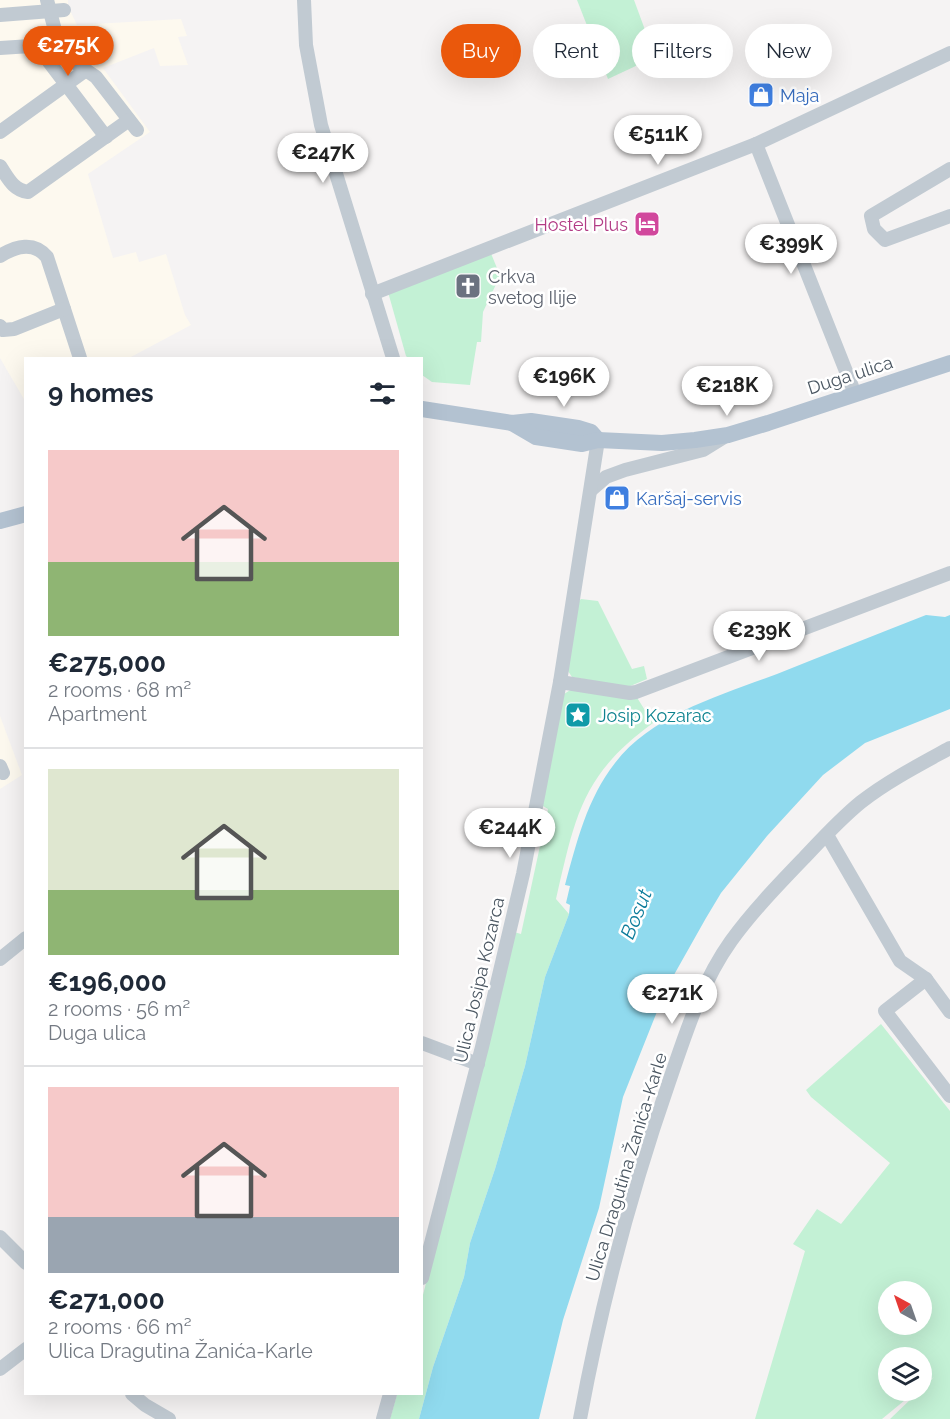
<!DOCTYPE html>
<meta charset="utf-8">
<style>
:root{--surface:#fff;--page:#f2f2f3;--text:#1f2937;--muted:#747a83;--line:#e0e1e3;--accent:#ea580c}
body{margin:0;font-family:Raleway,sans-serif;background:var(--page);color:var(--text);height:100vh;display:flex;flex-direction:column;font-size:22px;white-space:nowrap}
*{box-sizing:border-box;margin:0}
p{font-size:20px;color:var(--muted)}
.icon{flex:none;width:33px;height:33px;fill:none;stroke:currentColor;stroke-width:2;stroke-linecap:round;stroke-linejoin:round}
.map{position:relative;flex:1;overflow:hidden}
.sheet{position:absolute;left:24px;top:357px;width:399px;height:1038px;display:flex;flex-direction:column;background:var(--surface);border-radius:0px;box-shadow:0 6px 24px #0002}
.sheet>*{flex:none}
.hud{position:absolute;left:441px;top:24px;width:418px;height:54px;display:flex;gap:12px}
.needle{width:39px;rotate:320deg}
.fabs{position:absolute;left:878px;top:1281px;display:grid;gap:12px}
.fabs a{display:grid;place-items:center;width:54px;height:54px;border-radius:50%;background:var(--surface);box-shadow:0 6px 24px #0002;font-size:30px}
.price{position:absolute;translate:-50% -51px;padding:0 14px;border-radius:21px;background:#fff;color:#222;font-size:20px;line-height:39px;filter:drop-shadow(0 2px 3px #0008)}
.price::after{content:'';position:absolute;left:50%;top:36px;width:18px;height:14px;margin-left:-9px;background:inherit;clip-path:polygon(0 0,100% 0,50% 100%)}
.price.on{background:var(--accent);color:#fff}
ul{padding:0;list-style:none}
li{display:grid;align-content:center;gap:12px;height:318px;padding:0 24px}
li+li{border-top:2px solid var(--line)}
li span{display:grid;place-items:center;height:186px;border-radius:0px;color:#555}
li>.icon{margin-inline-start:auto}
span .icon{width:108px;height:108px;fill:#fffc;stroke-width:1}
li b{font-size:26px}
h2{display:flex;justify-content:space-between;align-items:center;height:72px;padding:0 24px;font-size:26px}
.chip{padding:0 21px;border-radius:27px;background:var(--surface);box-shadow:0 6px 24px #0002;font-size:21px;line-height:54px}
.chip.on{background:var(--accent);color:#fff}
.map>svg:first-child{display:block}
</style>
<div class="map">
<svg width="950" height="1419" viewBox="0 0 950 1419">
<rect width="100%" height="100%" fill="#f5f3f3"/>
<g fill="#fdf9ef">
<path d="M0,0h68v6l9,19 104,-6 6,17 -9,1 10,28 -28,1 -6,-18 -51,20 47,64 -62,42 25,84 23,-6 3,10 27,-8 19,61 6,10 -62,33h-103l-1,43 -25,-43z"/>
<path d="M0,716l22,59 -22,14z"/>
</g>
<g fill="#c3f1d5" fill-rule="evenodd">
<path d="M577,0h57l21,57 -47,22z"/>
<path d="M490,251l9,22v5l-16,34 -2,30h-4l-7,43 -38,-3 -10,-7v-17h-14l-2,-2 -18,-64z"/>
<path d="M581,599l17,2 34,68 12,-3 3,13 -19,8 -56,-10 -4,-6 11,-70z"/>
<path d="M572,689l64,7 17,27c-72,52 -78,95 -97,176l13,15 -24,63 -20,89 -30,103 -25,74 -6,34 -31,90 -14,52h-29l7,-25h25v-95l92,-367 7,2 27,-125 -7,-4 23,-111z"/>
<path d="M881,1024l69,87v308h-60l44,-42 -13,9v-28h-33v32l28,1 -34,28h-127l50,-168 -12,-7 24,-35 24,15 49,-61 -79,-66 -5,-7zM888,1292h33v32h-33z"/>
</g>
<path fill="#90daee" d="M926,615l19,2 5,-2v94l-85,34 -42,32 -56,61 -46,57 -15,25 -40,71 -43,108 -24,111 -36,112 -24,99h-120l14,-52 31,-90 6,-34 25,-74 30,-103 20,-89 24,-63 1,-9 -4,-2 4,-17 -5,-1c12,-44 22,-86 50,-122 38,-49 107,-68 162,-89 50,-20 100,-40 149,-59z"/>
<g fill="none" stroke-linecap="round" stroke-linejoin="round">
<g stroke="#c1cad2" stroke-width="14">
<path d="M47,0l10,38 6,13 11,11 22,15 41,53"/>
<path d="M304,0l2,45 15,80 72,233"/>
<path d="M0,15l64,-5"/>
<path d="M0,48l31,-2 9,4 66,87"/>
<path d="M0,132l86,-62"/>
<path d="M756,144l99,250"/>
<path d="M0,166c8,12 13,24 28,26l101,-72"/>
<path d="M950,169l-79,47 3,13 11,11 65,-24"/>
<path d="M0,256c16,-10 34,-15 47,1l33,101"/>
<path d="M372,294l384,-150 194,-91"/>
<path d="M0,326l3,4 11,-1 50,-20"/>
<path d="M591,490l15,-13 19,-7 78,-20 21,-13"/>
<path d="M560,682l70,11 6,-1 314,-119"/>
<path d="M0,766l3,7"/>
<path d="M827,835l73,126 26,18 24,33"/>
<path d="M0,959l26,-21"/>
<path d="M926,979l-41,32 65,85"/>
<path d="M422,1043l56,21"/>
<path d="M0,1237l26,26"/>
<path d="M422,1278l60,-231 41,-173 37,-192 38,-242"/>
<path d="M0,1369l26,-20"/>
<path d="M132,1394l13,11 24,14"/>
<path d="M383,1419l7,-25"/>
<path d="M580,1419c21,-114 51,-228 89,-337 17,-49 32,-99 62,-141 21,-29 47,-56 72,-82 18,-19 37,-40 58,-57 27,-21 58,-37 89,-54"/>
</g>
<g stroke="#b3c2d1" stroke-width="16">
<path d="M422,409l90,14 19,-2 47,7 13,4 7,8"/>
<path d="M512,423l24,14 46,7 16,-4 64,3 33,-3 33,-5 40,-12 182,-60"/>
<path d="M0,521l26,-7"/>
</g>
</g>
<defs>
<g id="shop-square" transform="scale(1.35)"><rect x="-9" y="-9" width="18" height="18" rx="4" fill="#3f7fe0" stroke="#fff"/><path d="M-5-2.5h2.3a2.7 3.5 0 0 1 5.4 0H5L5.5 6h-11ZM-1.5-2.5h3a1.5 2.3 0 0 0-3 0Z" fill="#fff"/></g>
<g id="hotel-square" transform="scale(1.35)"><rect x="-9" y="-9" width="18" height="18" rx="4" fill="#d1479c" stroke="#fff"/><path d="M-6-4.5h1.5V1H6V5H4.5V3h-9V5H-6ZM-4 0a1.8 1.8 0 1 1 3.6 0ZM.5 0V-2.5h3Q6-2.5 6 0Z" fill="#fff"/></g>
<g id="church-square" transform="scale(1.35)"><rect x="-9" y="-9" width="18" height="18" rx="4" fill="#6b7280" stroke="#fff"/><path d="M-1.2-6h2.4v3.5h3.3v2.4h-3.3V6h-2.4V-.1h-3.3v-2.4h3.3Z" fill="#fff"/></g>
<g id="sight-square" transform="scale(1.35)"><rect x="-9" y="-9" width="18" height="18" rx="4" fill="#0f9aa8" stroke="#fff"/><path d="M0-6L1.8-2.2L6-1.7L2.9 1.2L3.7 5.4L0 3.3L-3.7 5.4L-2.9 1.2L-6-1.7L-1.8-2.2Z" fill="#fff"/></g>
</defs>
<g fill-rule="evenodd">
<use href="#shop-square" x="761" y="95"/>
<use href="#hotel-square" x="647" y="224"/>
<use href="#church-square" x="468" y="286"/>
<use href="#shop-square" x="617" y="498"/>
<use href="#sight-square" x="578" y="715"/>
</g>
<g text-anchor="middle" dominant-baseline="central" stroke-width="5" stroke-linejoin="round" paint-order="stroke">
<g font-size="18" fill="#366cbe" stroke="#fff" text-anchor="start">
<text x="780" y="95">Maja</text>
<text x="636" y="498">Karšaj-servis</text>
</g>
<g font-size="18" fill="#b23c85" stroke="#fff" text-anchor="end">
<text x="628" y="224">Hostel Plus</text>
</g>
<g font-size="18" fill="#5b616d" stroke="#fff" text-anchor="start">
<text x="488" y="276">Crkva<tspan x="488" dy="21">svetog Ilije</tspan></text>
</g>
<g font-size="18" fill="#4a5661" stroke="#fff">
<text transform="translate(850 375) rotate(-18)">Duga ulica</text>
<text transform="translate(479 980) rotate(-77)">Ulica Josipa Kozarca</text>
<text transform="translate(626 1167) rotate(-73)">Ulica Dragutina Žanića-Karle</text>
</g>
<g font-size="18" fill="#0d838f" stroke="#fff" text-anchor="start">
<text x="598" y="715">Josip Kozarac</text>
</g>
<g font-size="20" font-style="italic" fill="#0c7c9b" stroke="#fff">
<text transform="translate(636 914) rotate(-68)">Bosut</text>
</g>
</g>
</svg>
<div class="fabs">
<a><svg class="needle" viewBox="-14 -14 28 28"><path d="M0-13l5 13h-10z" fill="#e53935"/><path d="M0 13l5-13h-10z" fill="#747a83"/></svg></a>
<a><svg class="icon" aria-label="layers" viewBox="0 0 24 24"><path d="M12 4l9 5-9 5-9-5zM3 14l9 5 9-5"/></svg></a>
</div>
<b class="price on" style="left:68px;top:77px">€275K</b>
<b class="price" style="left:658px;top:166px">€511K</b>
<b class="price" style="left:323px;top:184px">€247K</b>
<b class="price" style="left:791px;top:275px">€399K</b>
<b class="price" style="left:564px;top:408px">€196K</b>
<b class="price" style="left:727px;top:417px">€218K</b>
<b class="price" style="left:759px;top:662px">€239K</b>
<b class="price" style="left:510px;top:859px">€244K</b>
<b class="price" style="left:672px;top:1025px">€271K</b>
<div class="hud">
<a class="chip on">Buy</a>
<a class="chip">Rent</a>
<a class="chip">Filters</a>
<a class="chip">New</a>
</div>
<section class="sheet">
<h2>9 homes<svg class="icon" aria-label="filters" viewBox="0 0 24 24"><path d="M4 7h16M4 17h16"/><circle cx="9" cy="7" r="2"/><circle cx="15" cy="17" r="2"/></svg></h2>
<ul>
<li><span style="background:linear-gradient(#f6c9c9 60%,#8fb573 0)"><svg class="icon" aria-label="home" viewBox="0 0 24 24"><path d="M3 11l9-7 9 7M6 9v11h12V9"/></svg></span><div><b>€275,000</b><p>2 rooms · 68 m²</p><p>Apartment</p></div></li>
<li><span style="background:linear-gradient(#dfe7d0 65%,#8fb573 0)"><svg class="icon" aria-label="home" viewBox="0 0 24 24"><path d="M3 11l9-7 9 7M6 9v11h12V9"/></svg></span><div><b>€196,000</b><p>2 rooms · 56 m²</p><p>Duga ulica</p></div></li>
<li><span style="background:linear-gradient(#f6c9c9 70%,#9aa5b1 0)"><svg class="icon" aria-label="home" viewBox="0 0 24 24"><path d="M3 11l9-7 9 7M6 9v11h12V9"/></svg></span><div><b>€271,000</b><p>2 rooms · 66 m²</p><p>Ulica Dragutina Žanića-Karle</p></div></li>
</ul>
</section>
</div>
